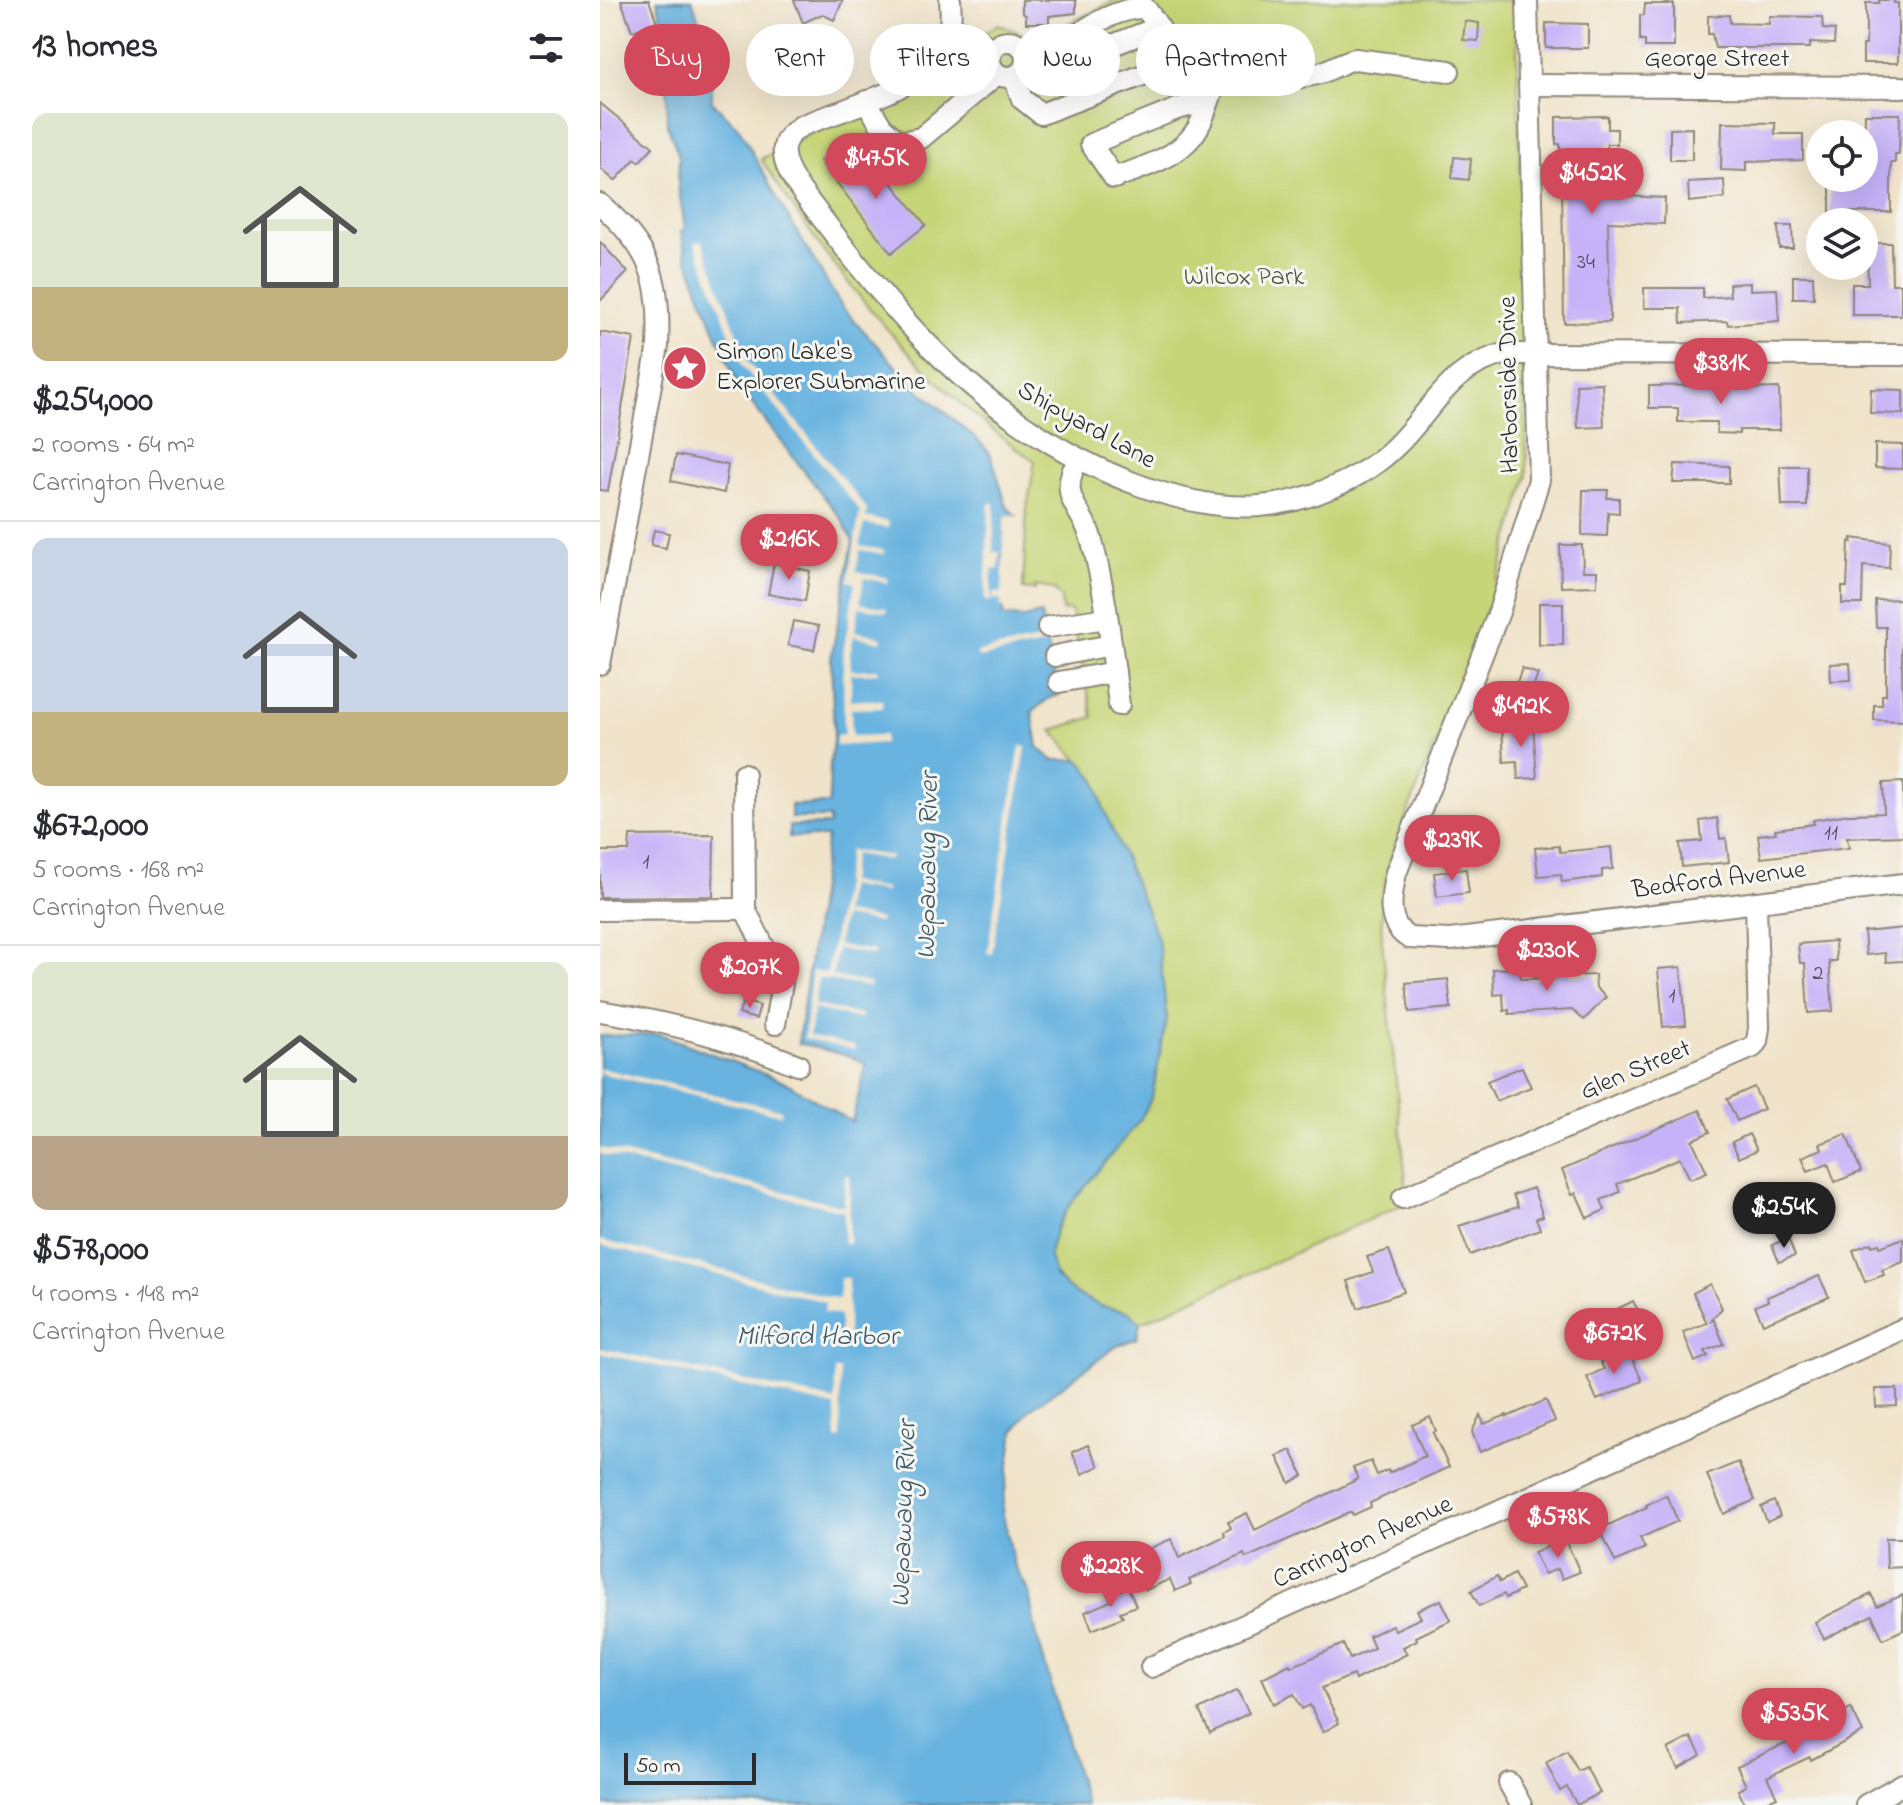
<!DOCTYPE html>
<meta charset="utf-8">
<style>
:root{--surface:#fff;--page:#f7f7f7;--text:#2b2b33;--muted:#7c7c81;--line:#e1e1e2;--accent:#d1495b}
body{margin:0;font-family:"Indie Flower",sans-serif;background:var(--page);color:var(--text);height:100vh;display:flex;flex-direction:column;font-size:30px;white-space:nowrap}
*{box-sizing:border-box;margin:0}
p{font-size:26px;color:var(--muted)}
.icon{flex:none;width:44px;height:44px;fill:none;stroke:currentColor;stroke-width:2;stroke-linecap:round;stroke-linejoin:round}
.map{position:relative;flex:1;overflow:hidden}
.side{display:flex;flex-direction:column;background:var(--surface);width:600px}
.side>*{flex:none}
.top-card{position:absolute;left:24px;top:24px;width:760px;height:72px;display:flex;gap:16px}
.buttons{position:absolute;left:1206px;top:120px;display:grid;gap:16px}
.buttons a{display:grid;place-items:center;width:72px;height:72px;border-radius:50%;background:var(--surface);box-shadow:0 8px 32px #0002;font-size:40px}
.scale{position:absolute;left:24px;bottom:20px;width:132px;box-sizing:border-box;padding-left:8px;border:4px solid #2b2b2b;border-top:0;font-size:22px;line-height:28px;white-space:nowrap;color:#2b2b2b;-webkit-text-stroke:6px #f6f6f2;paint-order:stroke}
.price{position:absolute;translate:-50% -68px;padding:0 18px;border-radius:28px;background:var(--accent);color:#fff;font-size:26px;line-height:52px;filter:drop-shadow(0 2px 4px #0008)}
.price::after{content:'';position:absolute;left:50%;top:48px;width:24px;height:18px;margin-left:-12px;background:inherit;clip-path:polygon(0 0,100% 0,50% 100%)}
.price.active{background:#222;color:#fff}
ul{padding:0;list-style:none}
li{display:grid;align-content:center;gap:16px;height:424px;padding:0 32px}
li+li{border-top:2px solid var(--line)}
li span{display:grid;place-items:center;height:248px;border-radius:16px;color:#555}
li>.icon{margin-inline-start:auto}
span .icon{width:144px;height:144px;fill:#fffc;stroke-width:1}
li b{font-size:34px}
h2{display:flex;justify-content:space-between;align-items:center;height:96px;padding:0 32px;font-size:34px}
.pill{padding:0 28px;border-radius:36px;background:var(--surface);box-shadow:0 8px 32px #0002;font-size:28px;line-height:72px}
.pill.active{background:var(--accent);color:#fff}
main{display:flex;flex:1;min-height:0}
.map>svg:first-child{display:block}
</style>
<main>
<section class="side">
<h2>13 homes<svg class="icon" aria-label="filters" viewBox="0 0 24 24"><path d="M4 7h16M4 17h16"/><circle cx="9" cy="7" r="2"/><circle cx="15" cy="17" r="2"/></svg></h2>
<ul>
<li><span style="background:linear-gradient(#dfe7d0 70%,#c2b280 0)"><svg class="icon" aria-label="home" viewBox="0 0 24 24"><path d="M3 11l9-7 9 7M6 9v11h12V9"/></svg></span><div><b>$254,000</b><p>2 rooms · 64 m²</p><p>Carrington Avenue</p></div></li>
<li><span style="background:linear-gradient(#c9d6e8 70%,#c2b280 0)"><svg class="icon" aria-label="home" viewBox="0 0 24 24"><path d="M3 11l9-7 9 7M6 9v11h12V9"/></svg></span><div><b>$672,000</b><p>5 rooms · 168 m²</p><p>Carrington Avenue</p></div></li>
<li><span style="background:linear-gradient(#dfe7d0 70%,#b9a48a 0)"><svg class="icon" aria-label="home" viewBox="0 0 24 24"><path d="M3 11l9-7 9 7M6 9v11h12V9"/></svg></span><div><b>$578,000</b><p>4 rooms · 148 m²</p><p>Carrington Avenue</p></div></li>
</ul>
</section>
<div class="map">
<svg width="1303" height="1805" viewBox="0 0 1303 1805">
<rect width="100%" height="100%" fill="#f6f6f2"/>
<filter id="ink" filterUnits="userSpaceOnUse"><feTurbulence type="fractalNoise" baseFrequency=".0125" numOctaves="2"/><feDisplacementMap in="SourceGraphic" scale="16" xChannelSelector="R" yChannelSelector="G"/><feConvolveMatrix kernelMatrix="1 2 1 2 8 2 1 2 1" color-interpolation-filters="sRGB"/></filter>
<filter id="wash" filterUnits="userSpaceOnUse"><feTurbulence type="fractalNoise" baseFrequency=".006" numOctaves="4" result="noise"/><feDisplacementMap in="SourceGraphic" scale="32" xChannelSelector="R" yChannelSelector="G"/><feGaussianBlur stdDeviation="1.8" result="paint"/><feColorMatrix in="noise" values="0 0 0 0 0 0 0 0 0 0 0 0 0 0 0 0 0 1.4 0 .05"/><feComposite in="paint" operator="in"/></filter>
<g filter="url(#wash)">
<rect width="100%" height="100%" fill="#f0e3c9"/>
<path fill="#c6d577" stroke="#788051" stroke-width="2" d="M516,0h400l11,476 -26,92 -20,61 -86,215c-11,35 -15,59 -13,96l26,262 -268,121c-13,-13 -22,-11 -39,-16 -22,-8 -54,-28 -51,-55 1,-17 11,-32 19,-46l34,-399 -7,-26 -44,-51 41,-13 -22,-107 -9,1 -1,-13 -8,-9 -18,-3v4l-12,-1 4,-81 8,-47c-112,-75 -203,-190 -274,-302l59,-30 43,-11 135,-94 29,12 30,4 10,-16z"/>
<path fill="#67b3e0" stroke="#496f86" stroke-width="2" d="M57,0h35l19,56 1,46 27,26 46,84 57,95 70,77 67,57 12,14 16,52 9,9h-12l-1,100 21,2 17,-4 18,81 -10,3 -17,14 6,35 14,13h28l16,21 7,26 55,131 9,80 -15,79 -12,23 -71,86 -13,23 -7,25 7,24 20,16 25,12 28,6 11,11 -3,15 -20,8 -88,64 -15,22 -12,78 12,54 15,29 7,40 50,172h-486v-769l60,-2 125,48 67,40 14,-58 -14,-7 -54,-14 29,-206h-38v-11l40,-1v-7h-38v-13l38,-1 1,-40 4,-31 -3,-74 22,-118 -11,-21 -103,-133 -23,-53 -29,-76 -6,-26 4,-5 -7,-41 1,-30 -12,-32v-45l-6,-43v-20z"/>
<g fill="#f0e3c9">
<path d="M102,240l46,122 119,147 -1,8 23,5 -1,6 -24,-4 -4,22 24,4v4l-24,-4 -4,21 32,7v5l-24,-5 -4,25 27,5v4l-28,-5 -4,24 27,6 -1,5 -27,-6 -4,17 1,17 27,-1 1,4 -28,1v26h32v8l-32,1 1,27 32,-1v8l-48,3v-10l8,-1 -1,-82 12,-70 -7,-2 12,-70 -118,-146 -47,-123z"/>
<path d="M389,503h6l-2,49h7l-1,17 -7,1 -1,31h-6z"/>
<path d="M404,516h12v4h-8l-2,87h-5v-7l-8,-1v-6h9z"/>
<path d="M450,638l2,5 -74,15 -1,-6z"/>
<path d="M420,746l6,1 -34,207 -5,-1z"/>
<path d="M249,850l42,6 -1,4 -36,-6 -5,28 36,7v3l-37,-6 -5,27 37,6 -1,4 -36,-6 -6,28 37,6v4l-37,-6 -5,27 37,7v4l-51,-9 -4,27 48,10 -1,4 -47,-10 -5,27 46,10v4l-51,-11 8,-68 15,2z"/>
<path d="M0,1068l182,42 -1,5 -181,-42z"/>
<path d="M0,1148l244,58 1,-31h5l-1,68h-5v-32l-244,-57z"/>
<path d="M0,1240l239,59 1,-21h8v59h-8v-21l-16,-4 1,-10 -225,-57z"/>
<path d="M0,1348l235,53v-31h5l1,68 -5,1 -1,-32 -235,-54z"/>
</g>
<g id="blocks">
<g fill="#c6b2f8">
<path d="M21,0h28l8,23 -25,8z"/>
<path d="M194,0h49l-9,20 -12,-6 -19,9z"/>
<path d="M422,0h54v13l-27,3v7h-23v-7l-4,-4z"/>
<path d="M1279,0h15v3h4v60h-35v-18h3v-42h13z"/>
<path d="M1045,4h29v43h-29v-6h-5v-26h4z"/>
<path d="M1129,15l1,8 39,1v-8l53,1 1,12 12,1 -1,14 -24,-1v5h-95l-3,-14h-4v-18z"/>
<path d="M865,21l14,2 -1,18 -15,-1z"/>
<path d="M946,23l42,1v24h-42z"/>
<path d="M0,103l53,44 -14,15 -4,-3 -20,22 -15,-13z"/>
<path d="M1265,114h35l-1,40h-4v9h-4v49h-61v-34h34z"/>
<path d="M1008,116v13h9v15h-10v51l58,3 -1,26 -56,-2 2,100 -46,1 -2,-137 -2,-42h-4v-27z"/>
<path d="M1122,122l53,1v11h28v26l-57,2v9l-25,-1z"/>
<path d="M1092,128v32h-22v-31z"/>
<path d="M236,149l20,26 18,-14 52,64 -35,28 -71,-92z"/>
<path d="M854,157l17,2 -2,21 -17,-2z"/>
<path d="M1124,180l1,18 -36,4 -1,-20z"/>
<path d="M1178,226h14l1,22h-14z"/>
<path d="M0,242l28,30 -28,29z"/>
<path d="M1267,243h24l1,41h9v31h-49v-31h16z"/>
<path d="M1193,276h20l1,22h-21z"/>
<path d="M1150,283v7l27,-1 2,32 -51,4 -1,-4 -46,2 -1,-15h-36v-20h59v10l27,-2 -1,-12z"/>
<path d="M0,332l34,6 -26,153 -8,-1z"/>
<path d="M1002,383l2,44 -26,1 -2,-44z"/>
<path d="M1118,385l22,1v3l39,-1 1,42h-41v4l-22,-1v-11h-39v-14h-29v-22z"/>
<path d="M1271,389l32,1v24l-33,-1z"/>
<path d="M1275,444l28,1v24l-28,-1z"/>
<path d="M76,455l52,10 -4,28 -53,-12z"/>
<path d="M1075,464l54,2v17h-56z"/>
<path d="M1180,466h27v40h-25z"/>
<path d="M983,490h25l-1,8h12v15l-11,-1 -1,24 -25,-1z"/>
<path d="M54,530l15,3 -3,15 -15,-3z"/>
<path d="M1252,538l38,5 -1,25 -26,-2 -1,38h-20v-17h5l2,-46 3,1z"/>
<path d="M960,545h22l1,26h14v15l-36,1z"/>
<path d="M174,563l36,8 -5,30 -37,-7z"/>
<path d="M1301,599l2,122 -29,-1v-15h8v-10h4v-68h-10l-1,-27z"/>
<rect x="939" y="603" width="24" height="42"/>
<path d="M193,621l26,5 -5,24 -26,-5z"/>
<path d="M1250,663l1,17 -20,1 -1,-17z"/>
<path d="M922,668l16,6 -7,20 -16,-6z"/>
<path d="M933,723l4,55 -19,1 -1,-18 -13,1 -2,-37z"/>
<path d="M1303,782v54l-56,2 2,10 -88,10 -3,-23 18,-2 -1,-4 39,-5 -1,-4 36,-6 35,-1 -1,-30z"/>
<path d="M1117,818l3,21 6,-1 3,24 -47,5 -2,-24 22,-2 -2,-20z"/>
<path d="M114,835l-1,61 -113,1v-46h29l1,-15z"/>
<path d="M959,846l1,6 51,-5 2,22 -11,1v7l-40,5 -1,-8 -23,2 -3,-28z"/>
<path d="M866,869l3,24 -32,4 -3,-24z"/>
<path d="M1303,928v33l-17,1 -1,-9 -19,2 -2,-23z"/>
<path d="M1235,941l1,20h-7l4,50 -25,2 -3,-50h-5l-2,-19z"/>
<path d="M1081,967l5,58 -23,2 -5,-58z"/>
<path d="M920,968l1,11 31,-1 -1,-7 19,-1v6l25,-1 1,13 10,9 -22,23 -12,-10 -63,4v-4l-5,1 -1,-17 -9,1 -1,-26z"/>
<path d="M848,979l3,29 -42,4 -3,-29z"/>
<path d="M143,1001l17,5 -4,13 -17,-5z"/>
<path d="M922,1067l9,20 -35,14 -9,-20z"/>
<path d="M1154,1087l10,22 -27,12 -10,-22z"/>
<path d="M1100,1110l10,22 -18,8 15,32 -17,7 -10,-21 -63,26 3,8 -19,8 4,10 -18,8 -11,-25 -4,2 -10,-25z"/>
<path d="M1149,1134l8,16 -18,8 -7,-16z"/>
<path d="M1246,1134l15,38 -26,10 -7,-19 -20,8 -6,-14 20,-8 -2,-5z"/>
<path d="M933,1188l10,28 -7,2 4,11 -70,26 -11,-29 59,-19 -5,-12z"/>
<path d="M1188,1238l7,18 -16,6 -7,-17z"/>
<path d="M1303,1238v24l-21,8 2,5 -19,7 -12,-32 18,-7 1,3 7,-2 1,3z"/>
<path d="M789,1250l15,42 -46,16 -10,-27 25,-9 -6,-15z"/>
<path d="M1219,1276l10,21 -66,27 -8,-18 13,-5 -1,-4z"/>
<path d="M1110,1284l12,24 -11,13 3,-1 10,24 -19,7 3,5 -13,6 -12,-30 24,-9 -14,-30z"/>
<path d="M1033,1301l9,17 -18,10 -9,-18z"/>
<path d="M1022,1352l3,6 6,-3 11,26 -45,19 -10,-23 17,-8 -4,-8z"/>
<path d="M1275,1389h22v17l-21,1z"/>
<path d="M946,1400l9,21 -75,31 -8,-20 8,-17 4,9 23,-9v2z"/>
<path d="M830,1417l6,14 -3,2 16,34 -79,36 1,4 -18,8 -2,-3 -105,46 -2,-4 -55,26 2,4 -16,7 -5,-12 -24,11 -14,-34 39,-17 8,19 46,-22 -1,-4 7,-4 -3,-6 19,-9 8,17 103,-51 -5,-11 18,-7 6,14 11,-5 1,3 36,-17 -13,-31z"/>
<path d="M488,1445l11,21 -17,8 -10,-22z"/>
<path d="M691,1450l12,26 -13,7 -13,-27z"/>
<path d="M1138,1462l17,38 -31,14 -17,-39z"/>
<path d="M1066,1495l12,26 -38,17 5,10 -30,14 -15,-33 47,-22 -1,-2z"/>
<path d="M1174,1501l6,15 -13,6 -6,-15z"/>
<path d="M1286,1538h17v29l-16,1z"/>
<path d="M965,1539l15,33 -18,7 -4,-10 -14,5 -10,-22z"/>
<path d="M914,1574l8,16 -16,8 -2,-4 -25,12 -8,-15 26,-15 3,6z"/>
<path d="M528,1587l8,19 -16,6 3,5 -31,13 -7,-18 26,-11 -2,-6z"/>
<path d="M1271,1594l6,12 26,-11v35l-20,9 -11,-24 -48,24 -9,-17z"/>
<path d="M841,1600l10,20 -35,17 1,3 -14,7 4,7 -52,26 -2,-5 -31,13 17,35 -16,9 -13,-27 -8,4 -8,-15 -20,10 -12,-26 28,-14 1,3 52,-23 7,15 24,-11 -5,-12 23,-11 3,5 26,-12 -4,-8z"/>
<path d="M637,1690l12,23 -39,20 -11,-23z"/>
<path d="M1251,1708l12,24 -52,28 -1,-3 -43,20 10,20 -18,8h-14l-7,-15 8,-4 -9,-20 50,-23z"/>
<path d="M1091,1737l10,18 -23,13 -10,-19z"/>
<path d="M967,1751l11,20 8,-4 14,26 -23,12 -10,-18 -7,4 -14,-28z"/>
</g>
</g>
</g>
<g filter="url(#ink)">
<use href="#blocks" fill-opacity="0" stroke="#8e877a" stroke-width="2"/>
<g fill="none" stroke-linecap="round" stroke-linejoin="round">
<g stroke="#8e877a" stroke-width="24">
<g id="minor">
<path d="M350,0c2,21 1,43 -13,60 -22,29 -101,52 -136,66 -11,8 -19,15 -17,29 2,21 25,45 37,62 59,78 124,157 207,211 61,42 157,84 232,78 47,-4 102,-26 136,-60 37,-36 53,-79 108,-92l399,1"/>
<path d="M927,0l12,480 -40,132 -103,261c-5,22 -11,51 13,65l41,2 453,-56"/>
<path d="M351,28l20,6 21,17"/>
<circle cx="408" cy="59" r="18"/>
<path d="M470,56l17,-1 72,-28"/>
<path d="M426,62l44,-6 3,-18c18,-14 49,-31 72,-30 13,15 22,36 36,50 25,24 107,25 139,15 12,-4 22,-11 35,-14l94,12"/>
<path d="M414,77l8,22 19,15 141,-54"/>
<path d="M930,85l373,2"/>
<path d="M266,101l16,26 17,15 22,-4 76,-64"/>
<path d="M607,101l-30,8 -86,35 23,34c35,-13 75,-23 89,-61 6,-14 9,-27 16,-41"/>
<path d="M0,204c51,45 61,75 58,142l-58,318"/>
<path d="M473,470c-12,30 11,42 18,68 15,54 21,112 28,167"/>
<path d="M448,627l58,-9"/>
<path d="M455,656l56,-11"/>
<path d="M459,682l56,-10"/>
<path d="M144,774l1,135 37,74 -7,41"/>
<path d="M0,910l145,-1"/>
<path d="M0,1011c68,11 133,28 198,54"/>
<path d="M803,1198l350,-151 4,-6 2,-13 -3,-126"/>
<path d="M551,1667l752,-338"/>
<path d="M909,1783l12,22"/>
<path d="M1266,1805l37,-21"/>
</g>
</g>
<use href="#minor" stroke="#fff" stroke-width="20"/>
</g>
</g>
<defs>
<g id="sight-disc" transform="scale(2.3)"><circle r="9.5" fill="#d1495b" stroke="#f6f6f2"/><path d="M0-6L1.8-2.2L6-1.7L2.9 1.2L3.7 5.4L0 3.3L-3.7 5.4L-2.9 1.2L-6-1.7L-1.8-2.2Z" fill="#fff"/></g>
</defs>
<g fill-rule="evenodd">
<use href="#sight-disc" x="85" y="368"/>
</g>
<g text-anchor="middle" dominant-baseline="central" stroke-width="6" stroke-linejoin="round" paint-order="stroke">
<g font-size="22" fill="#524d5e">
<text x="986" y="263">34</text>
<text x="1231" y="834">11</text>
<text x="46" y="863">1</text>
<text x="1218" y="974">2</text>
<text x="1072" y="997">1</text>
</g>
<g font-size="26" fill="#2b2b2b" stroke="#f6f6f2">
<text x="1117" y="60">George Street</text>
<text transform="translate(910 385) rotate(-91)">Harborside Drive</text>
<text transform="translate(486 426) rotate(29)">Shipyard Lane</text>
<text transform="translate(1119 881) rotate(-7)">Bedford Avenue</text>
<text transform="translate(1036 1071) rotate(-23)">Glen Street</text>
<text transform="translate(763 1543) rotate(-24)">Carrington Avenue</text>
</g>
<g font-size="26" fill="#52563e" stroke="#f6f6f2">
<text x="644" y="278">Wilcox Park</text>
</g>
<g font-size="26" fill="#2b2b2b" stroke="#f6f6f2" text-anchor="start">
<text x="116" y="353">Simon Lake's<tspan x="116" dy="30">Explorer Submarine</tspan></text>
</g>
<g font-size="28" font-style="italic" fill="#405b6a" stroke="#f6f6f2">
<text transform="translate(329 866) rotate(-89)">Wepawaug River</text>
<text x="217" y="1337">Milford Harbor</text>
<text transform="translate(305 1514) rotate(-88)">Wepawaug River</text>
</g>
</g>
</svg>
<div class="buttons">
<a><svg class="icon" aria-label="locate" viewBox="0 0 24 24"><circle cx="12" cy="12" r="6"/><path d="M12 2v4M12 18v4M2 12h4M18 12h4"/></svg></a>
<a><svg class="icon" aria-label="layers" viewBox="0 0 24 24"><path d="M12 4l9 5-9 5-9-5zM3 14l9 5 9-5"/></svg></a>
</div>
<div class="scale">50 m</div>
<b class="price" style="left:276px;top:201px">$475K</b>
<b class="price" style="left:992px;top:216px">$452K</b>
<b class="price" style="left:1121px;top:406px">$381K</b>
<b class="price" style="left:189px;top:582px">$216K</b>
<b class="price" style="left:921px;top:749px">$492K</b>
<b class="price" style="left:852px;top:883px">$239K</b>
<b class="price" style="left:947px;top:993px">$230K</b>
<b class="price" style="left:150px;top:1010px">$207K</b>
<b class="price active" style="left:1184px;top:1250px">$254K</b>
<b class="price" style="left:1014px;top:1376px">$672K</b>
<b class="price" style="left:958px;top:1560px">$578K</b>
<b class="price" style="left:511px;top:1609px">$228K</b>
<b class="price" style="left:1194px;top:1756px">$535K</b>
<div class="top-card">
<a class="pill active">Buy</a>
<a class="pill">Rent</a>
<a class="pill">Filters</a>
<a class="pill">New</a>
<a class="pill">Apartment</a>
</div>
</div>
</main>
